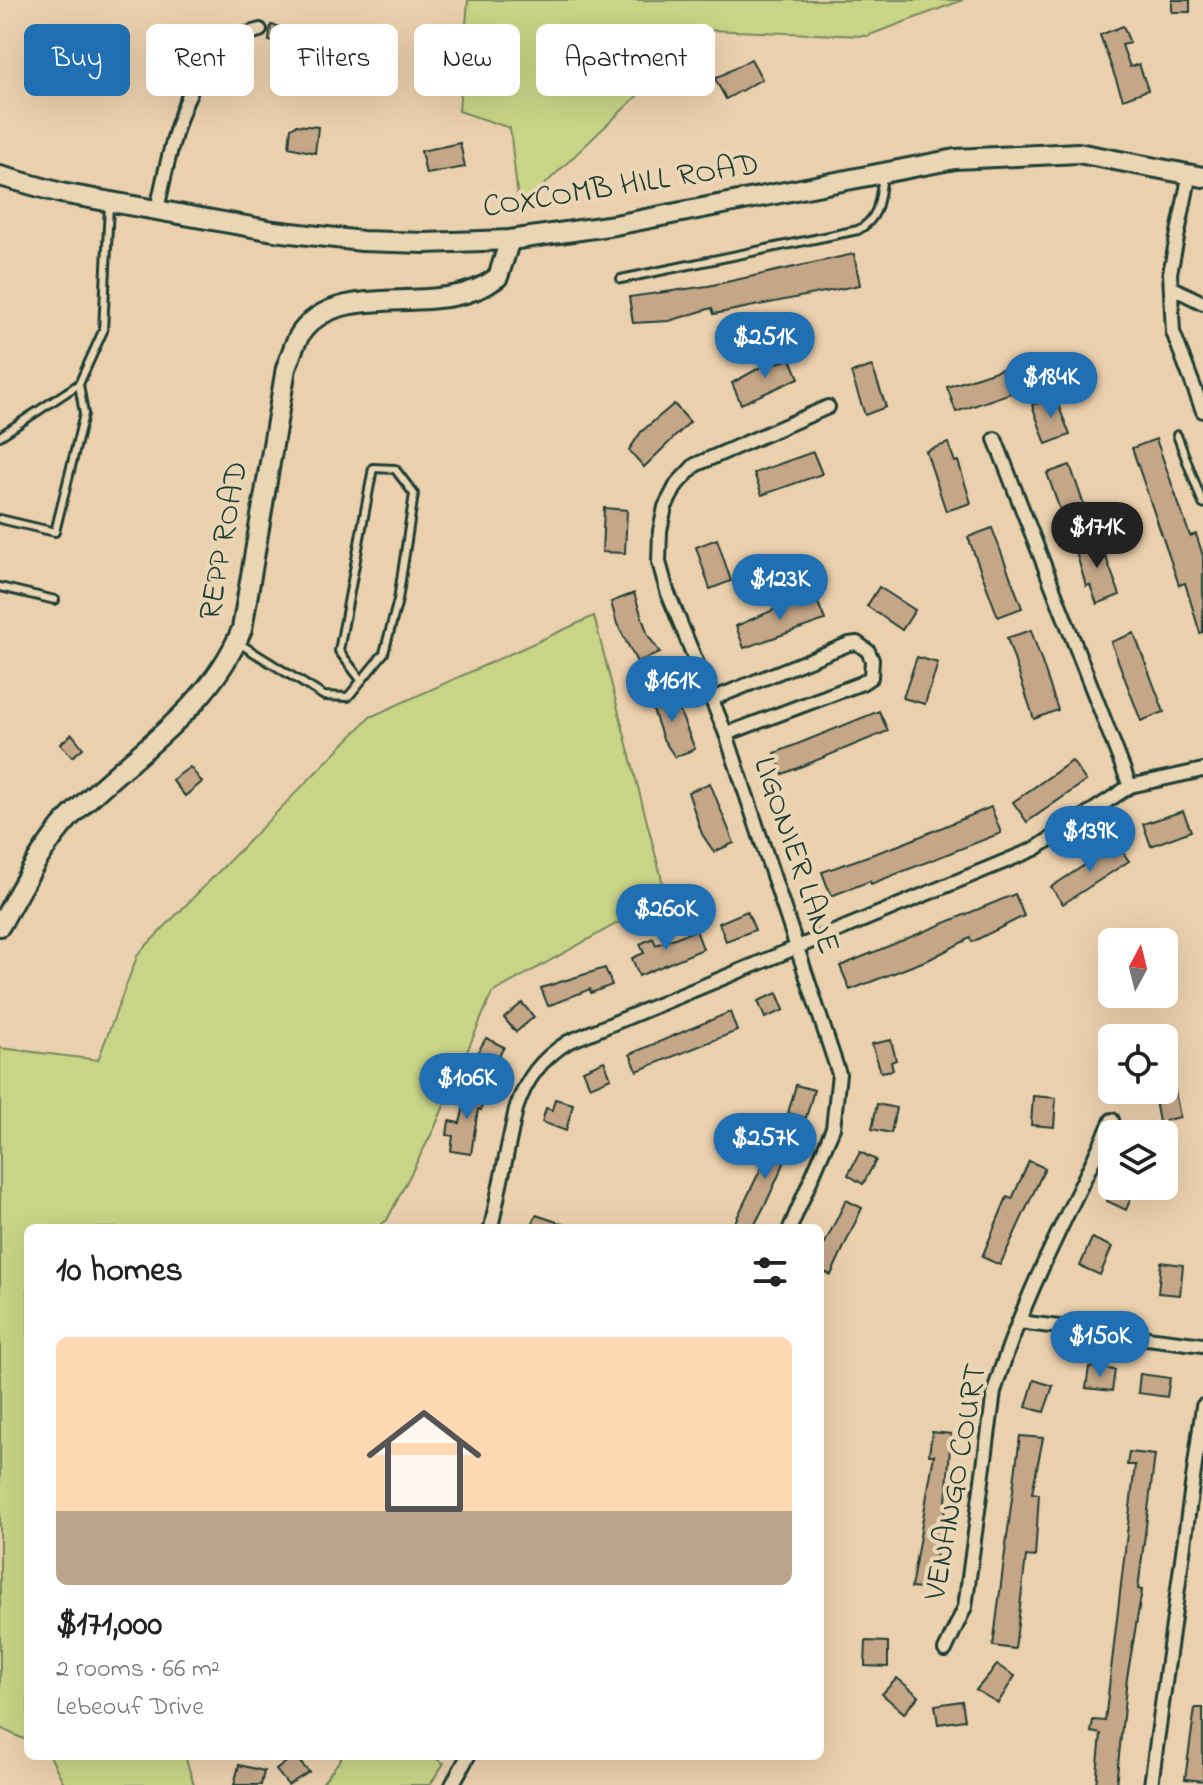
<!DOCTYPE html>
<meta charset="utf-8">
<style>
:root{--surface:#fff;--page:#f6f6f6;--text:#222;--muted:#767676;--line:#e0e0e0;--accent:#1f6fb2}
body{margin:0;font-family:"Indie Flower",sans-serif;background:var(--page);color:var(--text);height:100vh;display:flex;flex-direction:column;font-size:30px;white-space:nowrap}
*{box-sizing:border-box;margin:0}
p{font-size:26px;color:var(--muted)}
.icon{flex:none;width:44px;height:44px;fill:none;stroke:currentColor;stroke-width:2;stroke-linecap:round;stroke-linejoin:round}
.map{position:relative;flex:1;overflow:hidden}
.drawer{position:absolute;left:24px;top:1224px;width:800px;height:536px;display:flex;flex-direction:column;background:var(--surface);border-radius:12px;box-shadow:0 8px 32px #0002}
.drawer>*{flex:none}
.hud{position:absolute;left:24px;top:24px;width:800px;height:72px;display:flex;gap:16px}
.needle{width:52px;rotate:7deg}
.fabs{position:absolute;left:1098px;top:928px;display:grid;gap:16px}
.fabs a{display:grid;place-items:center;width:80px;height:80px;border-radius:12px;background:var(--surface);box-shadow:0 8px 32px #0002;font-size:40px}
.price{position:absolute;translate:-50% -68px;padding:0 18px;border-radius:28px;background:var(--accent);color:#fff;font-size:26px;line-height:52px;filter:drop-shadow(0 2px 4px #0008)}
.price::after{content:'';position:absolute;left:50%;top:48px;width:24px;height:18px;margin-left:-12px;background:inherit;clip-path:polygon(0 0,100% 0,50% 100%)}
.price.current{background:#222;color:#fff}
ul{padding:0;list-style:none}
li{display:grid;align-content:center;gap:16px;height:424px;padding:0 32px}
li+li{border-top:2px solid var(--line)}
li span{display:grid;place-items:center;height:248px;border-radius:12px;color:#555}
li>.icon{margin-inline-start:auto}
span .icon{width:144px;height:144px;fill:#fffc;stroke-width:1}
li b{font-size:34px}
h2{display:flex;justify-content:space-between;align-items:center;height:96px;padding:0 32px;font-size:34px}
.chip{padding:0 28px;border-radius:12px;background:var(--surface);box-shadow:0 8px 32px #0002;font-size:28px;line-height:72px}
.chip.current{background:var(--accent);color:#fff}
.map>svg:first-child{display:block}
</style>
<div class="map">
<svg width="1203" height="1785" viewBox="0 0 1203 1785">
<rect width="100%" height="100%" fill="#ebd0ad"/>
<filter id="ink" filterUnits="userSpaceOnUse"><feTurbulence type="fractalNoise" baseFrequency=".0125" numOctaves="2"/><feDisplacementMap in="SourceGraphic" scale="16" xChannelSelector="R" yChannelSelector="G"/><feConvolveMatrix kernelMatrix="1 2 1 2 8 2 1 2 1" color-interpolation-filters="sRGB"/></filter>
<g filter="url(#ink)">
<g fill="#c9d487" stroke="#74885e" stroke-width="2">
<path d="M468,0h495l-96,36 -161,-6 -187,179 -9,-81 -51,-17z"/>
<path d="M594,616l72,280 -174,97 -57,134 -48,93 -11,8h-348v513l-28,-13v-680l98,12 40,-106 232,-237z"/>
<path d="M50,1756h135l9,29h-129z"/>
<path d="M343,1756h88l13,7 -14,22h-109z"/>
</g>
<g fill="#c5a788" stroke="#1f3d34" stroke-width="2">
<rect x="1172" y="0" width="18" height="12"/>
<path d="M271,25l46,9 -2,16 -19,-2 -1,14 -16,-2 -2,-18 -8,-1z"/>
<path d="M1123,26l7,17 -8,2 8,22 9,-3 9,26 -25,9 -23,-64z"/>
<path d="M345,50l11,2 -1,8 8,2 -4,33 -26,-3 4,-34 7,1z"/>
<path d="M751,59l11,20 -36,20 -11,-20z"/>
<path d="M296,125l22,2 -3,26 -26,-6 2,-19z"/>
<path d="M460,143l5,24 -39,7 -5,-23z"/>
<path d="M854,254l6,31 -146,29 -2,-6 -43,13 -36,2 -4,-26 79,-11z"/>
<path d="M791,359l8,19 -58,26 -9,-21 29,-16z"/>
<path d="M872,366l14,41 -21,8 -14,-42z"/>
<path d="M1002,369l9,24 -55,19 -9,-25z"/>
<path d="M1055,397l15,38 -24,9 -14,-39z"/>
<path d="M674,404l16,18 -46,45 -15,-17 12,-18z"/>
<path d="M1156,439l34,97 6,-2 7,22v76l-3,1 -15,-50 -6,2 -47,-137z"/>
<path d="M948,443l7,19 3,-1 13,42 -25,8 -20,-60z"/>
<path d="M813,452l9,22 -60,21 -8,-22z"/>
<path d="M1070,465l14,40 -23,8 -14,-40z"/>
<path d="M604,508l23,2 -2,43 -23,-1z"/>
<path d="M992,528l30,80 -24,9 -30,-80z"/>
<path d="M1098,536l22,59 -23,9 -7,-19 -4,1 -12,-41z"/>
<path d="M717,539l14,42 -21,8 -14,-42z"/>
<path d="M879,587l36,23 -13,20 -35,-24z"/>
<path d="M634,593l14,42 12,18 -23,9 -20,-38 -6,-22z"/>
<path d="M816,598l9,22 -81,28 -8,-22 49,-21 1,2z"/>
<path d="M1031,630l27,80 -24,9 -27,-81z"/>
<path d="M1134,633l30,79 -23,9 -30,-79z"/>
<path d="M917,657l21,6 -13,41 -22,-6z"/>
<path d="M671,690l24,59 -20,8 -12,-18 -14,-41z"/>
<path d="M879,711l9,20 -105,43 -8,-21z"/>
<path d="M72,734l11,14 -11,9 -12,-13z"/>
<path d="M1072,761l14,20 -59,41 -14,-20z"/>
<path d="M190,767l12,15 -17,14 -13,-16z"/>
<path d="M710,783l24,60 -20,9 -12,-18 -14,-42z"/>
<path d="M991,807l10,26 -130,51 -1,-3 -39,15 -9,-24 80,-28z"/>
<path d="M1183,811l8,20 -40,15 -8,-22z"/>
<path d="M1117,844l12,17 -66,43 -12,-17z"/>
<path d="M1015,894l9,22 -52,26 -2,-4 -40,21 -80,31 -10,-24z"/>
<path d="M747,911l8,19 -29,11 -7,-18z"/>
<path d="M696,930l7,19 -64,27 -7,-18 12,-5 -4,-9 13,-6 3,7z"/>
<path d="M605,968l7,17 -21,8 -1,-4 -42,17 -7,-18z"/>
<path d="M777,993l7,17 -19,8 -7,-17z"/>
<path d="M522,1003l12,14 -18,15 -12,-14z"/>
<path d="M730,1012l7,19 -100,40 -7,-17z"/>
<path d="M486,1038l18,9 -14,25 -18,-10z"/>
<path d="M891,1040l5,20 -5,2 2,8 -12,2 -9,-28z"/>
<path d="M604,1061l7,17 -21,9 -7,-17z"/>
<path d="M469,1085l17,3 -5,22 -3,-1 -7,45 -20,-3 2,-15 -6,-1 2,-14 11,2z"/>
<path d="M796,1085l18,5 -8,28 -18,-5z"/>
<path d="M1175,1091l5,26 -14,3 -5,13 -7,-38z"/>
<path d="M1033,1096l23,2 -2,29 -23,-2z"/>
<path d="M555,1099l18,5 -7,27 -24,-9 4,-14 6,2z"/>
<path d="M877,1104l19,4 -5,25 -19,-4z"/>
<path d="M780,1129l16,8 -29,64 -14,27h-21z"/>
<path d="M860,1152l16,8 -13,24 -15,-9z"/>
<path d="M1029,1161l16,7 -45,97 -18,-8 25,-60 5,2z"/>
<path d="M1114,1186h22l-10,24 -19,-9z"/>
<path d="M846,1200l16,8 -31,67 -11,-5v-17z"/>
<path d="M536,1215l33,11v2h-38z"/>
<path d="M1092,1238l20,9 -12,28 -20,-9z"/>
<path d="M1161,1262l22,3 -3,30 -22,-2z"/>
<path d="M1089,1367l26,3 -3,21 -26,-3z"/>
<path d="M1140,1374l30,4 -3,19 -29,-4z"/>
<path d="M1034,1380l19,6 -9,26 -18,-5z"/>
<path d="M932,1432l19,2 -6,82 -4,33h-4l-4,41 -22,-2 23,-133h-5z"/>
<path d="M1020,1436l23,2 -11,55 7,1 -4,63 -9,-1 -11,93 -22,-3z"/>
<path d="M1129,1452l26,3 -17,134 4,1 -15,88 -11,107h-20l5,-51 -10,-2 2,-12 12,1 30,-256h-8z"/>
<path d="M866,1641l22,1v25l-23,-1z"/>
<path d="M997,1665l18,11 -17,27 -22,-13z"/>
<path d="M897,1678l22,18 -15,17 -22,-19z"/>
<path d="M962,1701l3,19 -27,4 -3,-19z"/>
<path d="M1195,1708h8v73l-18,-2z"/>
<path d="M294,1756l15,16 -21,13 -12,-15z"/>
<path d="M239,1765l25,6 -3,14h-27z"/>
</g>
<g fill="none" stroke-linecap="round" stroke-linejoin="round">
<g stroke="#1f3d34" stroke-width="12">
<g id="lane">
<path d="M621,279l237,-49c22,-12 21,-30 25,-54"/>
<path d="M1177,435l26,69"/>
<path d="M0,436l79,-52 24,-53 6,-126"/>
<path d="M0,519l55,13 29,-118 -5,-30"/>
<path d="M0,587l55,13"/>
<path d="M237,642l87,54 24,1 36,-44 14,-53 16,-106 -19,-25 -22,-1 -34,183 22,29"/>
</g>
</g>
<g stroke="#1f3d34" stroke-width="18">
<g id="street">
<path d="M1190,173l-20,100 3,59 30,79"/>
<path d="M157,210c11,-51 26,-138 73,-169 9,-6 20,-8 30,-11"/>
<path d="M1171,287l32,16"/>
<path d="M995,439l135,347"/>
<path d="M712,699l137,-55 8,-1 11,8 4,9 -1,17 -9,6 -136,51"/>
<path d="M491,1228l25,-119c10,-30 25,-50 52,-67l467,-193 95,-63 73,-16"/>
<path d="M790,1228l43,-100 6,-54 -113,-340 -59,-143 -8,-29 1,-31 5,-24 12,-23 18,-19 133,-58"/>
<path d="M1019,1322l184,23"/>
<path d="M945,1650l20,-43 29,-215c28,-95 77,-182 118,-272"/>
<path d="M452,1785l16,-29"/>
<path d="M1151,1785l52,-379"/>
</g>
</g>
<g stroke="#1f3d34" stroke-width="24">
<g id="secondary">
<path d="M0,176l61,17 213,38 88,10 63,2 85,-3 105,-15 340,-66 123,-6 125,24"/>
<path d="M0,926c20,-36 41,-78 70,-109 60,-62 138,-105 172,-188l44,-261c5,-12 9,-29 18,-39 42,-51 138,-8 194,-52l12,-37"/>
</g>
</g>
<use href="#lane" stroke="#ead6b4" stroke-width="6"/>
<use href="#street" stroke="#ead6b4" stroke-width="12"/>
<use href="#secondary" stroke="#ead6b4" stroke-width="18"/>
</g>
</g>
<g text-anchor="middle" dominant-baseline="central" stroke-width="8" stroke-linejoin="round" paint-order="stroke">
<g font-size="32" fill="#1f3d34" stroke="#ead6b4">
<text transform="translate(621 187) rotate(-9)">COXCOMB HILL ROAD</text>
<text transform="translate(225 541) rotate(-80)">REPP ROAD</text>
<text transform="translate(795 856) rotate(71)">LIGONIER LANE</text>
<text transform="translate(957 1482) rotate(-80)">VENANGO COURT</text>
</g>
</g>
</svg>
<div class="fabs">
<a><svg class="needle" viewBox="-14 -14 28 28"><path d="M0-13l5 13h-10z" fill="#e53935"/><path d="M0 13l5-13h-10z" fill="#767676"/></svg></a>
<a><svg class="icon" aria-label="locate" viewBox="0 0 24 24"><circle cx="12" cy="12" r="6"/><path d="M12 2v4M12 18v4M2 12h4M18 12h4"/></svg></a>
<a><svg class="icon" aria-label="layers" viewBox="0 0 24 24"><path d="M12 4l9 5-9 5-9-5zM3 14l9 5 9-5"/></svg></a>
</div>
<b class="price" style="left:765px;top:380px">$251K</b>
<b class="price" style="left:1051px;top:420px">$184K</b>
<b class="price current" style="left:1097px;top:570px">$171K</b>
<b class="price" style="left:780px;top:622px">$123K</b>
<b class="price" style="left:672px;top:724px">$161K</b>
<b class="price" style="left:1090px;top:874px">$139K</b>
<b class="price" style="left:666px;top:952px">$260K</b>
<b class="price" style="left:467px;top:1121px">$106K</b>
<b class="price" style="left:765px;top:1181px">$257K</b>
<b class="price" style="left:1100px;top:1379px">$150K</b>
<div class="hud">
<a class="chip current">Buy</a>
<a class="chip">Rent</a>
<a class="chip">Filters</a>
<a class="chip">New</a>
<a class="chip">Apartment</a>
</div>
<section class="drawer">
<h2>10 homes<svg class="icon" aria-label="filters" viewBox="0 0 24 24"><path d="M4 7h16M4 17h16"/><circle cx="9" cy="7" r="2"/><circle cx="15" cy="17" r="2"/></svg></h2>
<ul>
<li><span style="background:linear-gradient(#ffd9b3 70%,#b9a48a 0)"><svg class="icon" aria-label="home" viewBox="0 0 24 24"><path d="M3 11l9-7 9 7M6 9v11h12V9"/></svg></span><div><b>$171,000</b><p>2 rooms · 66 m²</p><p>Lebeouf Drive</p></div></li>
</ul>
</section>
</div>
